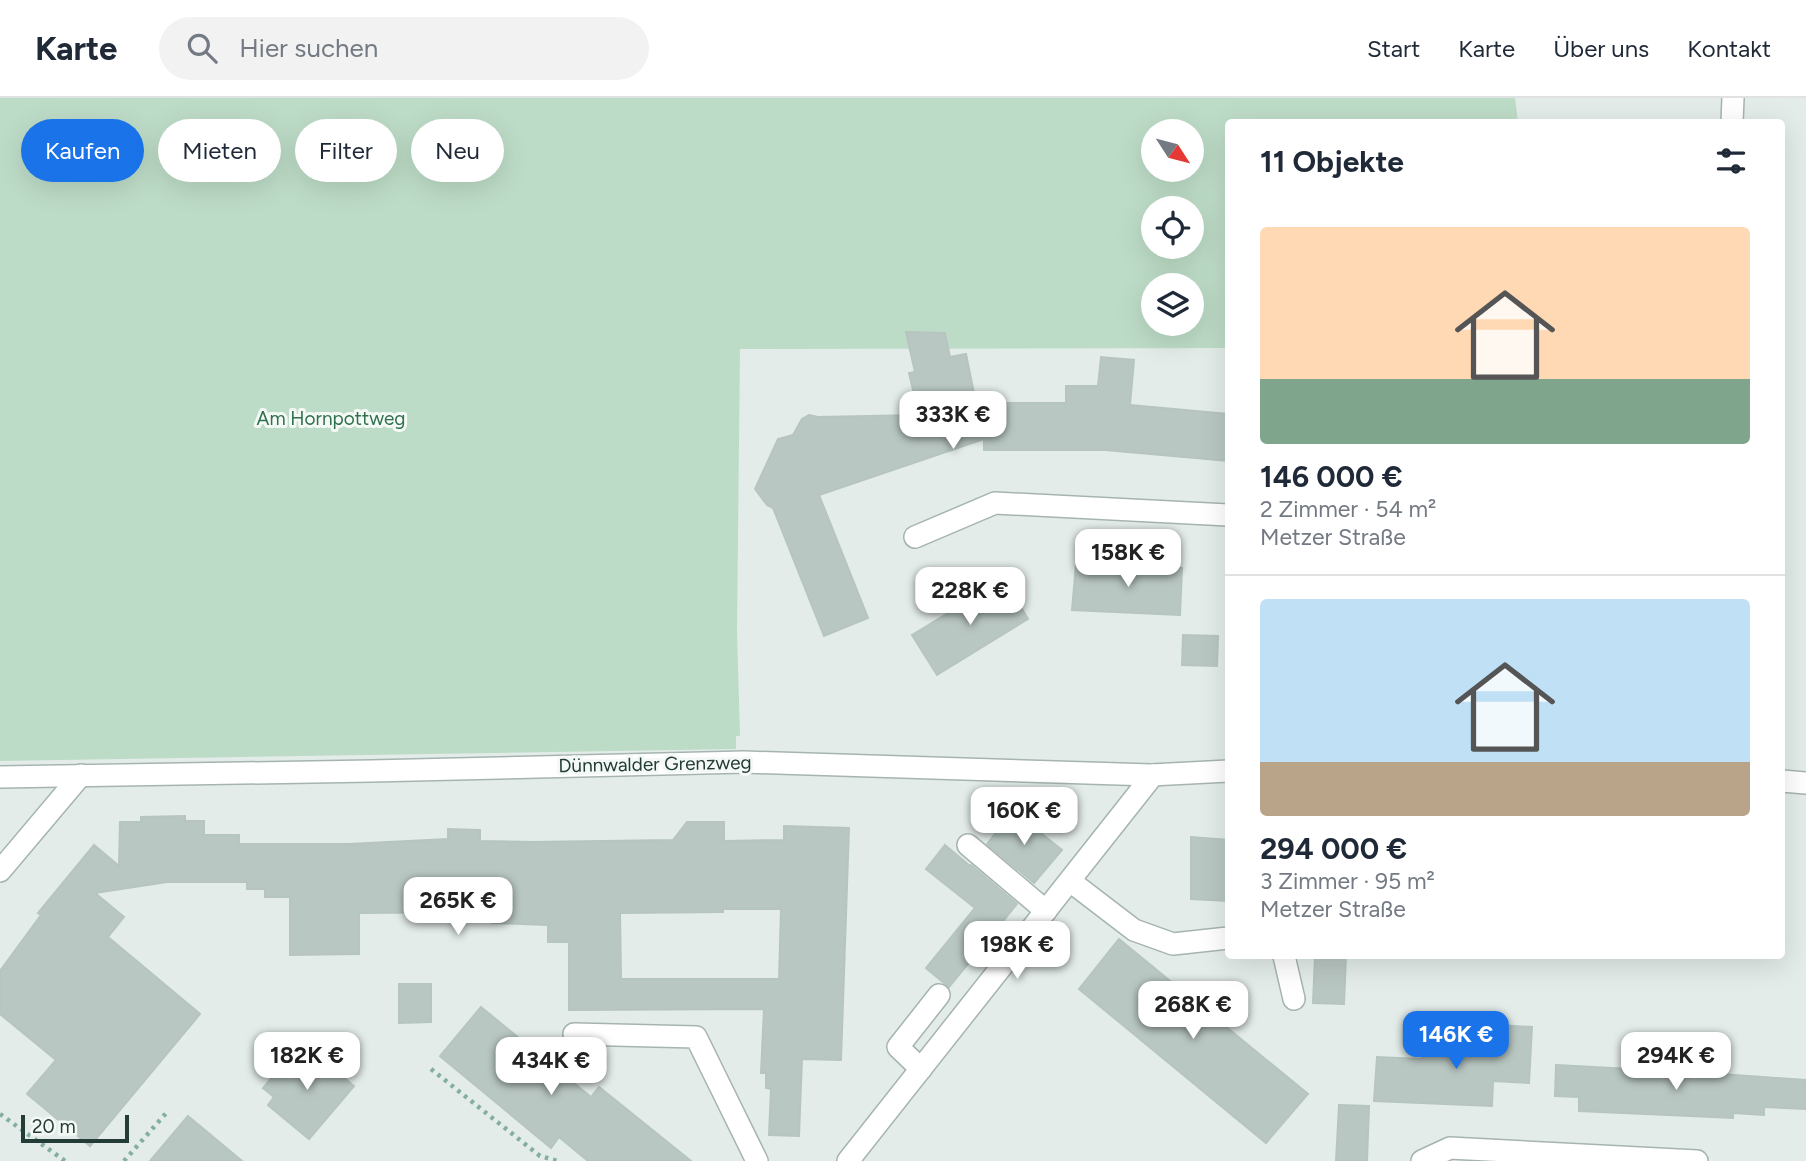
<!DOCTYPE html>
<html lang="de">
<meta charset="utf-8">
<style>
:root{--surface:#fff;--page:#f2f2f3;--text:#1f2937;--muted:#747a83;--line:#e0e1e3;--accent:#1a73e8}
body{margin:0;font-family:Figtree,sans-serif;background:var(--page);color:var(--text);height:100vh;display:flex;flex-direction:column;font-size:26px;white-space:nowrap}
*{box-sizing:border-box;margin:0}
p{font-size:23px;color:var(--muted)}
.icon{flex:none;width:38px;height:38px;fill:none;stroke:currentColor;stroke-width:2;stroke-linecap:round;stroke-linejoin:round}
.map{position:relative;flex:1;overflow:hidden}
.panel{position:absolute;left:1225px;top:21px;width:560px;height:840px;display:flex;flex-direction:column;background:var(--surface);border-radius:7px;box-shadow:0 7px 28px #0002}
.panel>*{flex:none}
.guide{position:absolute;left:21px;top:21px;width:665px;height:63px;display:flex;gap:14px}
.needle{width:46px;rotate:126deg}
.tools{position:absolute;left:1141px;top:21px;display:grid;gap:14px}
.tools a{display:grid;place-items:center;width:63px;height:63px;border-radius:50%;background:var(--surface);box-shadow:0 7px 28px #0002;font-size:35px}
.scale{position:absolute;left:21px;bottom:18px;width:108px;box-sizing:border-box;padding-left:7px;border:4px solid #243c37;border-top:0;font-size:19px;line-height:24px;white-space:nowrap;color:#243c37;-webkit-text-stroke:5px #f4f9f6;paint-order:stroke}
.price{position:absolute;translate:-50% -60px;padding:0 16px;border-radius:14px;background:#fff;color:#222;font-size:23px;line-height:46px;filter:drop-shadow(0 2px 4px #0008)}
.price::after{content:'';position:absolute;left:50%;top:42px;width:21px;height:16px;margin-left:-10px;background:inherit;clip-path:polygon(0 0,100% 0,50% 100%)}
.price.current{background:var(--accent);color:#fff}
ul{padding:0;list-style:none}
li{display:grid;align-content:center;gap:14px;height:371px;padding:0 35px}
li+li{border-top:2px solid var(--line)}
li span{display:grid;place-items:center;height:217px;border-radius:7px;color:#555}
li>.icon{margin-inline-start:auto}
span .icon{width:126px;height:126px;fill:#fffc;stroke-width:1}
li b{font-size:30px}
h2{display:flex;justify-content:space-between;align-items:center;height:84px;padding:0 35px;font-size:30px}
.chip{padding:0 24px;border-radius:32px;background:var(--surface);box-shadow:0 7px 28px #0002;font-size:24px;line-height:63px}
.chip.current{background:var(--accent);color:#fff}
header{display:flex;align-items:center;gap:42px;box-sizing:border-box;height:98px;padding:0 35px;background:var(--surface);border-bottom:2px solid var(--line)}
header strong{font-size:33px}
nav{display:flex;gap:38px;margin-inline-start:auto;font-size:24px}
.search{width:490px;height:63px;background:var(--page);display:flex;align-items:center;gap:18px;box-sizing:border-box;padding:0 24px;border-radius:38px;color:var(--muted);font-size:26px}
.map>svg:first-child{display:block}
</style>
<header>
<strong>Karte</strong>
<div class="search"><svg class="icon" aria-label="search" viewBox="0 0 24 24"><circle cx="10" cy="10" r="6"/><path d="M15 15l6 6"/></svg>Hier suchen</div>
<nav><a>Start</a><a>Karte</a><a>Über uns</a><a>Kontakt</a></nav>
</header>
<div class="map">
<svg width="1806" height="1063" viewBox="0 0 1806 1063">
<rect width="100%" height="100%" fill="#e3ece9"/>
<path fill="#bddcc7" fill-rule="evenodd" d="M0,0h1515l3,24h-290v226l-488,1 -3,283 3,104h-4v13l-736,12zM1153,33h39v39h-39zM1153,110h39v39h-39zM1153,187h39v39h-39z"/>
<g fill="#b9c7c2" stroke="#b6c5c0" stroke-width="2" fill-rule="evenodd">
<path d="M906,234l39,1 5,24 16,-3 10,49h90v-17h32l3,-29 33,3 -4,45 98,9v47l-123,-11h-121v-11l-165,56 49,123 -44,18 -51,-128 -6,-3 -12,-16 23,-50 15,-4 9,-16 7,-4 9,2 101,-2 -10,-42 6,-1z"/>
<path d="M1076,466l106,4 -2,47 -108,-5z"/>
<path d="M1004,481l24,40 -91,56 -25,-40z"/>
<path d="M1183,537l35,1 -1,30 -35,-1z"/>
<path d="M1013,713l49,39 -28,33 -47,-39z"/>
<path d="M185,718v5h19v14h35v9h110l99,-5v-10l32,1v11l53,1 140,-2 14,-18h37v19l60,-1v-14l65,2 -8,232 -39,-1 -3,77 -30,-1 2,-46 -5,-1v-15h-5l3,-64 -195,1v-68h-21v-17l-56,-2 -3,-11 -130,1v41l-69,1v-58h-25v-8h-18v-7h-80l-72,11 29,24 -16,20 92,77 -110,132 -63,-52 29,-34 -56,-46v-43l41,-56 -3,-2 56,-68 25,21 1,-44h21v-5zM723,811h58l-2,70h-158l-1,-66 103,-1z"/>
<path d="M1191,739l37,3v61l-37,-2z"/>
<path d="M945,747l25,21 1,-1 46,39 -68,83 -23,-19 49,-60 -49,-39z"/>
<path d="M1119,841l189,155 -42,49 -187,-154z"/>
<path d="M1315,858h31l-2,48 -31,-1z"/>
<path d="M399,886h32v38l-32,1z"/>
<path d="M481,909l110,90 8,-10 92,74h-103l-29,-24 -8,11 -111,-92z"/>
<path d="M1497,927l35,2 -3,56 -36,-2 -1,25 -118,-5 3,-44 45,2 1,-18 72,4z"/>
<path d="M295,952l10,9 7,-8 42,35 -45,53 -41,-34 6,-8 -11,-9z"/>
<path d="M1556,967l151,8 99,7v29l-42,-2v8l-31,-2v5l-154,-7v-14l-24,-1z"/>
<path d="M1339,1007l30,1 -2,55h-31z"/>
<path d="M188,1018l54,45h-92z"/>
</g>
<g fill="none" stroke-linecap="round" stroke-linejoin="round">
<g stroke="#a6b4b0" stroke-width="24">
<g id="service">
<path d="M968,747l78,66"/>
<path d="M1070,783l64,49 39,14 55,-6"/>
<path d="M1284,858l10,43"/>
<path d="M574,936l122,3 61,124"/>
<path d="M921,971l-23,-22 41,-52"/>
</g>
</g>
<g stroke="#a6b4b0" stroke-width="24">
<g id="minor">
<path d="M1732,24l1,-24"/>
<path d="M915,439l80,-34 233,12"/>
<path d="M0,679l371,-6 373,-9 407,13 77,-4"/>
<path d="M1782,683l24,2"/>
<path d="M0,773l81,-96"/>
<path d="M848,1063l305,-386"/>
<path d="M1422,1063l28,-13 247,13"/>
</g>
</g>
<g stroke="#85aea3" stroke-width="4.5" stroke-dasharray="3.5 5" stroke-linecap="butt">
<path d="M431,971l109,87 18,5"/>
<path d="M0,1016l65,47"/>
<path d="M124,1063l44,-50"/>
</g>
<use href="#service" stroke="#fff" stroke-width="21"/>
<use href="#minor" stroke="#fff" stroke-width="21"/>
</g>
<g text-anchor="middle" dominant-baseline="central" stroke-width="6" stroke-linejoin="round" paint-order="stroke">
<g font-size="19" fill="#30714d" stroke="#f4f9f6">
<text x="331" y="320">Am Hornpottweg</text>
</g>
<g font-size="19" fill="#243c37" stroke="#f4f9f6">
<text transform="translate(655 666) rotate(-1)">Dünnwalder Grenzweg</text>
</g>
</g>
</svg>
<div class="tools">
<a><svg class="needle" viewBox="-14 -14 28 28"><path d="M0-13l5 13h-10z" fill="#e53935"/><path d="M0 13l5-13h-10z" fill="#747a83"/></svg></a>
<a><svg class="icon" aria-label="locate" viewBox="0 0 24 24"><circle cx="12" cy="12" r="6"/><path d="M12 2v4M12 18v4M2 12h4M18 12h4"/></svg></a>
<a><svg class="icon" aria-label="layers" viewBox="0 0 24 24"><path d="M12 4l9 5-9 5-9-5zM3 14l9 5 9-5"/></svg></a>
</div>
<div class="scale">20 m</div>
<b class="price" style="left:953px;top:353px">333K €</b>
<b class="price" style="left:1128px;top:491px">158K €</b>
<b class="price" style="left:970px;top:529px">228K €</b>
<b class="price" style="left:1024px;top:749px">160K €</b>
<b class="price" style="left:458px;top:839px">265K €</b>
<b class="price" style="left:1017px;top:883px">198K €</b>
<b class="price" style="left:1193px;top:943px">268K €</b>
<b class="price current" style="left:1456px;top:973px">146K €</b>
<b class="price" style="left:307px;top:994px">182K €</b>
<b class="price" style="left:1676px;top:994px">294K €</b>
<b class="price" style="left:551px;top:999px">434K €</b>
<div class="guide">
<a class="chip current">Kaufen</a>
<a class="chip">Mieten</a>
<a class="chip">Filter</a>
<a class="chip">Neu</a>
</div>
<section class="panel">
<h2>11 Objekte<svg class="icon" aria-label="filters" viewBox="0 0 24 24"><path d="M4 7h16M4 17h16"/><circle cx="9" cy="7" r="2"/><circle cx="15" cy="17" r="2"/></svg></h2>
<ul>
<li><span style="background:linear-gradient(#ffd9b3 70%,#7fa58c 0)"><svg class="icon" aria-label="home" viewBox="0 0 24 24"><path d="M3 11l9-7 9 7M6 9v11h12V9"/></svg></span><div><b>146 000 €</b><p>2 Zimmer · 54 m²</p><p>Metzer Straße</p></div></li>
<li><span style="background:linear-gradient(#bfe0f5 75%,#b9a48a 0)"><svg class="icon" aria-label="home" viewBox="0 0 24 24"><path d="M3 11l9-7 9 7M6 9v11h12V9"/></svg></span><div><b>294 000 €</b><p>3 Zimmer · 95 m²</p><p>Metzer Straße</p></div></li>
</ul>
</section>
</div>
